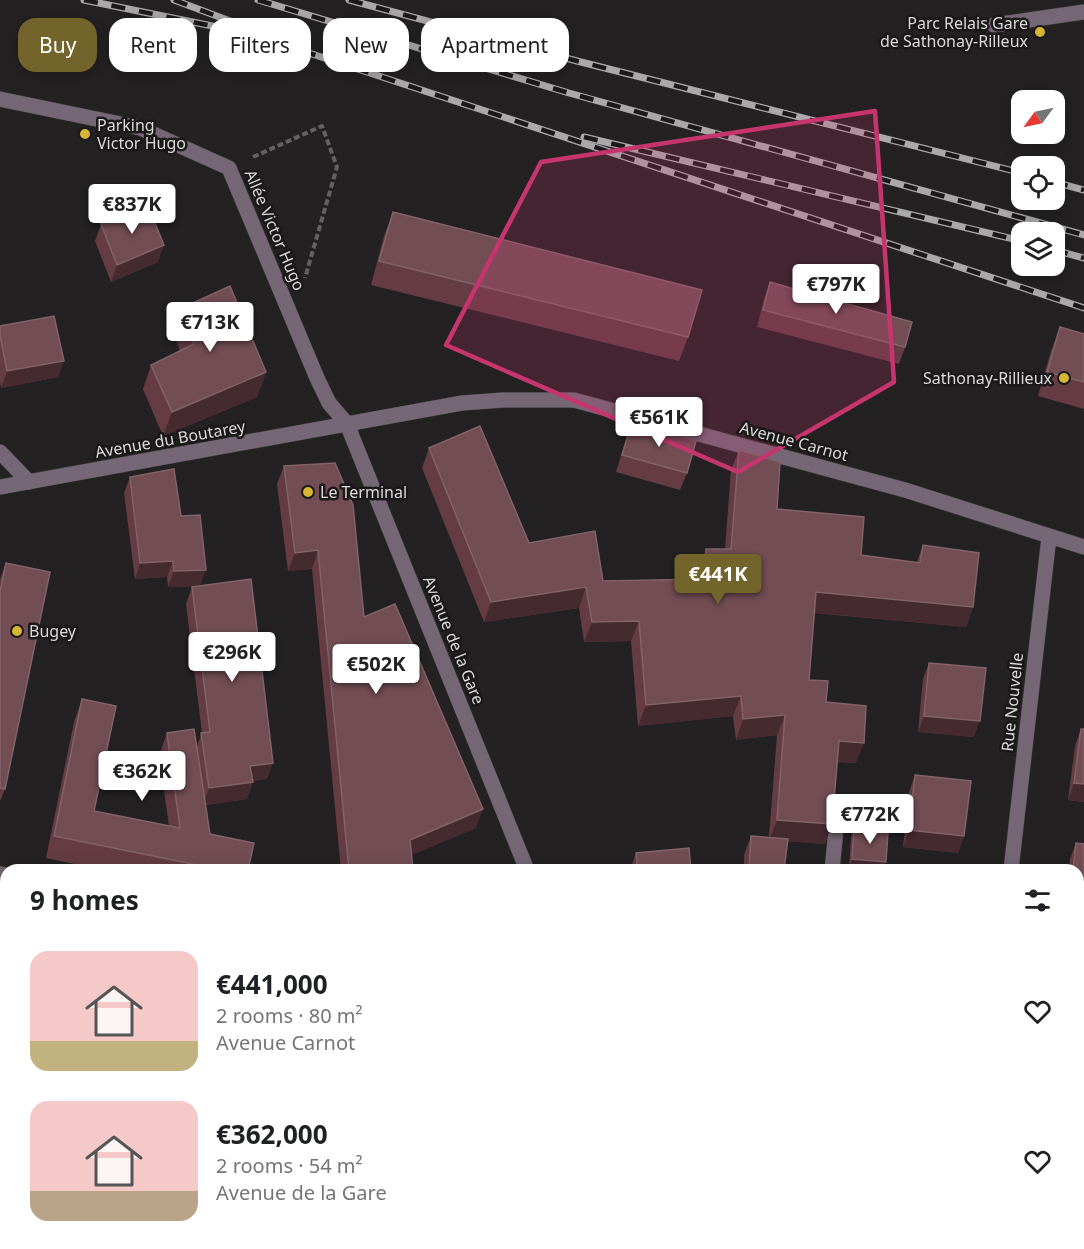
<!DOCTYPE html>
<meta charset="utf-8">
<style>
:root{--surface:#fff;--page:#f2f2f2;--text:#202124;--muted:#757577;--accent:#72642b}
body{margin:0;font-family:"Noto Sans",sans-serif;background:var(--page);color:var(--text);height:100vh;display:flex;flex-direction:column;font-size:22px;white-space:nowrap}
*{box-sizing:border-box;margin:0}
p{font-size:20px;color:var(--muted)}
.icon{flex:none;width:33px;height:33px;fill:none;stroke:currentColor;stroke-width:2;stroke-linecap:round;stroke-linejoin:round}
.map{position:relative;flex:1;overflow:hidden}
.panel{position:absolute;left:0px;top:864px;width:1084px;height:386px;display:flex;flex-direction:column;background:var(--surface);border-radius:18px 18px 0 0;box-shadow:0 3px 15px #0003}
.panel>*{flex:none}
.hud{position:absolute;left:18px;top:18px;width:600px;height:54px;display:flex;gap:12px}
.needle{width:39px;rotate:237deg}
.buttons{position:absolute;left:1011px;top:90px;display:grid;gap:12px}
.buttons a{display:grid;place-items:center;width:54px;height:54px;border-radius:12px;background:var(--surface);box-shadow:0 3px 15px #0003;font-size:30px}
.price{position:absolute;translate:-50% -51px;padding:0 14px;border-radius:6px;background:#fff;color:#222;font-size:20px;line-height:39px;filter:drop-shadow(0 2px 3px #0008)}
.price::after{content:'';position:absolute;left:50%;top:36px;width:18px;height:14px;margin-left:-9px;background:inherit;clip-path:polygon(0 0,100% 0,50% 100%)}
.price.active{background:var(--accent);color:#fff}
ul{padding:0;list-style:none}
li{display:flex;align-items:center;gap:18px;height:150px;padding:0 30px}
li span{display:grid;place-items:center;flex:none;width:168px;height:120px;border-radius:18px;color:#555}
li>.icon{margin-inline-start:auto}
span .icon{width:72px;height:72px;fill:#fffc;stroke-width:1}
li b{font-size:26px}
h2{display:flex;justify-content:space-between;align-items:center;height:72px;padding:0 30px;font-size:26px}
.pill{padding:0 21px;border-radius:18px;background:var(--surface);box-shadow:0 3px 15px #0003;font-size:21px;line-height:54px}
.pill.active{background:var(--accent);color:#fff}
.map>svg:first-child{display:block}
</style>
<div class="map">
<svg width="1084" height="1249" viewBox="0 0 1084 1249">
<rect width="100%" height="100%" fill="#232122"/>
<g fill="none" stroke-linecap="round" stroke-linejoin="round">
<g stroke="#3d3b3c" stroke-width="16">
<g id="minor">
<path d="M994,25l90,-13"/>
<path d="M0,99l140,29 89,40 88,210 12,25 18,21 180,446"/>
<path d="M0,452l29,30"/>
<path d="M0,487l462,-84 41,-3h71l331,90 179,57"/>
<path d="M832,870l6,-61"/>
<path d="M1011,870l38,-333"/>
<path d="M0,874l6,1"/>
<path d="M0,991l6,1"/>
<path d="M678,1244l2,5"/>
<path d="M968,1249l1,-5"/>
</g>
</g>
<path stroke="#636162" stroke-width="4" stroke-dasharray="6 3" stroke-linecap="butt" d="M253,157l69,-31 15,41 -32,111"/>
<use href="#minor" stroke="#756776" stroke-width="15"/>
<g stroke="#aaa8a9" stroke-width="7">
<g id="rail">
<path d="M84,0l148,30 74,22 778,256"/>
<path d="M174,0l64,24"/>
<path d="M258,0l311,93 515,142"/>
<path d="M349,0l228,61 445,112"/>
<path d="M584,137l438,104"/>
<path d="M1054,182l30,8"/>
<path d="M1054,250l30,8"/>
</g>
</g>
<use href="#rail" stroke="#1a1819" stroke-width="4.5" stroke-dasharray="14" stroke-linecap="butt"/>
</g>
<g fill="#653c44">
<path d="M393,212l295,125 -9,24 -308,-76 13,-49z"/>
<path d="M101,224l57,38 -47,20 -16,-41z"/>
<path d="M770,282l135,65 -6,17 -142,-37 7,-28z"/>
<path d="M182,308l84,64 -9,25 -94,39 -20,-47 8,-24 29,-14 -7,-19z"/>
<path d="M0,326l64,35 -6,16 -57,11 -1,-6z"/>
<path d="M1060,327l24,7v75l-46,-13 13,-45z"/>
<path d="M632,422l55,51 -7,17 -64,-18 10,-33z"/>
<path d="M429,448l100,95 74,38 95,-2v-9l8,-21h19l6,-79 8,-20 38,59 84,46 56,7 6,-17 50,62 -7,20 -152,-14 -5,67 17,22 30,61 -19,-1 -12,82 -38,-3 -3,29 -40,-2v-13l7,-19 18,1 8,-102 -41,5 -3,-24 -95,10 -7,-85 -47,1 -5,-34 -95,14 -62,-154z"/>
<path d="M284,466l192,362 -65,27 2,15h-72l-29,-301 -24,2 -11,-87z"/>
<path d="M130,477l51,39 19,70 -32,1 -1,-10 -32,2 -11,-86z"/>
<path d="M6,563l-1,226 -5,12v-222z"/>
<path d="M192,587l75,192 -14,2 -6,18 -42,6 5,29 38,36h-145l-57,-12 28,-136 8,-23 12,112 75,15 -10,-70 8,-23 30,13 5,-13 -16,-129z"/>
<path d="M929,663l45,74 -56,-5 5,-53z"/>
<path d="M1081,729l3,73 -16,-2 7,-54z"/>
<path d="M915,775l49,61 -6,17 -55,-6 6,-55z"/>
<path d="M854,828l32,34 -3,8h-10l-24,-3 2,-30z"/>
<path d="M1076,843l8,1v71l-6,-1v-44h-9l1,-11z"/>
<path d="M636,853l55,17h-61z"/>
<path d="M0,876l6,1v77l-6,-1z"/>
<path d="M155,1244h285l25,5h-311z"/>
<path d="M546,1244h121l2,5h-122z"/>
<path d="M782,1244h18l2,5h-20z"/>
<path d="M861,1244h58l-2,5h-56z"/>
<path d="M1026,1244h52l6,5h-59z"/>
</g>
<g fill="#452a30">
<path d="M164,245l-6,17 -47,20 6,-17z"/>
<path d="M64,361l-6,16 -57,11 6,-17z"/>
<path d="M266,372l-9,25 -94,39 9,-24z"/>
<path d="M318,550l-6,19 -24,2 7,-18z"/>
<path d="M173,561l-6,16 -32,2 5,-16z"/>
<path d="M206,570l-6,16 -32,1 6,-16z"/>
<path d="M586,587l-7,21 -95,14 7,-20z"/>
<path d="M816,592l157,15 -7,20 -158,-15z"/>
<path d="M639,621l-8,20 -47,1 8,-20z"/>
<path d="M741,696l-8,20 -95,10 8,-21z"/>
<path d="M785,715l-8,20 -41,5 7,-21z"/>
<path d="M924,716l56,5 -6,16 -56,-5z"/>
<path d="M839,741l25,2 -8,20 -24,-2z"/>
<path d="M273,763l-6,16 -23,4 6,-17z"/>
<path d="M253,782l-6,17 -44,6 6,-17z"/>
<path d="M1074,783l10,1v18l-16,-2z"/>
<path d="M483,809l-7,19 -72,30 6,-18z"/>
<path d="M777,820l55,4 -7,20 -56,-4z"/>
<path d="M909,830l55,6 -6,17 -55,-6z"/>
<path d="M852,859l34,3 -3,8h-10l-24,-3z"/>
<path d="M1078,897l6,1v17l-6,-1z"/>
<path d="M1078,1020l6,1v17h-6z"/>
<path d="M1078,1150l6,1v17l-6,-1z"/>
<path d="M865,1244h41l13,1 -2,4h-54z"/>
</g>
<g fill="#724d54" stroke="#826369" stroke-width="1.5">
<path d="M148,206l16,39 -47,20 -16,-41z"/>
<path d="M393,212l309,78 -14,47 -309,-76z"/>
<path d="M770,282l142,40 -7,25 -142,-37z"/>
<path d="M230,286l36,86 -94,40 -21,-47 43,-21 -12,-36z"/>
<path d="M54,316l10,45 -57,10 -7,-36v-9z"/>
<path d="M1060,327l24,7v48l-37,-10z"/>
<path d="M632,422l64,19 -9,32 -65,-18z"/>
<path d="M480,426l49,117 66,-12 8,50 103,-2v-30h25l8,-99 41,12 -3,47 87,8 -3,38 59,8 3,-18 56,8 -6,54 -157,-15 -7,88 19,1 -2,21 40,4 -2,37 -25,-2 -7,83 -55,-4 8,-105 -42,4 -2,-23 -95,9 -7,-84 -47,1 -6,-35 -95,15 -62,-154z"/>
<path d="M335,463l18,42 11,112 31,-13 88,205 -73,31 3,30h-64l-31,-320 -23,3 -11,-87z"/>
<path d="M174,469l7,47 19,-1 6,55 -32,1 -1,-10 -33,2 -10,-86z"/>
<path d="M6,563l44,9 -45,217 -5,-1v-196z"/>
<path d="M251,579l22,184 -23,3 3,16 -44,6 -8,-55 9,-1 -18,-145z"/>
<path d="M929,663l57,5 -6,53 -56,-5z"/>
<path d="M82,699l34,7 -22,105 86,17 -13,-95 27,-4 16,105 44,9 -6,27h-26l-168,-34z"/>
<path d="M1081,729h3v55l-10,-1z"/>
<path d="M915,775l56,6 -7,55 -55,-6z"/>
<path d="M854,828l34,4 -2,30 -34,-3z"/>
<path d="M751,836l37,3 -4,31h-60l25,-2z"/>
<path d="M1076,843l8,1v54l-6,-1v-27h-5z"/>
<path d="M689,848l2,22h-53l-2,-17z"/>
<path d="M0,876l6,1v44l-6,-1z"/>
<path d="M1078,969h6v52l-6,-1z"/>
<path d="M1078,1094l6,1v56l-6,-1z"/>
<path d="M1078,1210l6,1v38h-54v-5h48z"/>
<path d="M224,1244h216l25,5h-215z"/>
<path d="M553,1244h114l2,5h-115z"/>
<path d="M788,1244h12l2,5h-14z"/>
</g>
<path fill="#c6356e" fill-opacity="0.2" stroke="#c6356e" stroke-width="4.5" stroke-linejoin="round" d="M875,111l19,271 -156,90 -292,-127 95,-183z"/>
<g fill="#d6b534" stroke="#1a1819" stroke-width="2">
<circle cx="1040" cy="32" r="6"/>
<circle cx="85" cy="134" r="6"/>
<circle cx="1064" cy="378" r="6"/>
<circle cx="308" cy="492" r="6"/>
<circle cx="17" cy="631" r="6"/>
</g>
<g text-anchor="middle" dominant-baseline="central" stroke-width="5" stroke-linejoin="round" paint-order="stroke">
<g font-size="16" fill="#dbd9da" stroke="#1a1819" text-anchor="start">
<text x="1028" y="23" text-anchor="end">Parc Relais Gare<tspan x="1028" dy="18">de Sathonay-Rilleux</tspan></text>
<text x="97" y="125">Parking<tspan x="97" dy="18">Victor Hugo</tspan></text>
<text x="1052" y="378" text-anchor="end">Sathonay-Rillieux</text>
<text x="320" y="492">Le Terminal</text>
<text x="29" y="631">Bugey</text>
</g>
<g font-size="16" fill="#dbd9da" stroke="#1a1819">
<text transform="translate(275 230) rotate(67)">Allée Victor Hugo</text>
<text transform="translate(170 439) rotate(-10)">Avenue du Boutarey</text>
<text transform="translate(794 441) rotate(15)">Avenue Carnot</text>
<text transform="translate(454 640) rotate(68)">Avenue de la Gare</text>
<text transform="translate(1012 702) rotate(-84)">Rue Nouvelle</text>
</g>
</g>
</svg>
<div class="buttons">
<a><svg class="needle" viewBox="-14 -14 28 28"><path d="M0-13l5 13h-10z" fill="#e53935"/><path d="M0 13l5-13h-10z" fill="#757577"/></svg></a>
<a><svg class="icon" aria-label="locate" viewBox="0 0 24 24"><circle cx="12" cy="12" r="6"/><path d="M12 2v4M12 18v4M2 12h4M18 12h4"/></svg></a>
<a><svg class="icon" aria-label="layers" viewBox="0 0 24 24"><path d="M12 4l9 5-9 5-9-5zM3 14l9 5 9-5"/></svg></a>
</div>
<b class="price" style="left:132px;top:235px">€837K</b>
<b class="price" style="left:836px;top:315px">€797K</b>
<b class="price" style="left:210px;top:353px">€713K</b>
<b class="price" style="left:659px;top:448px">€561K</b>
<b class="price active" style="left:718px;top:605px">€441K</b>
<b class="price" style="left:232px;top:683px">€296K</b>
<b class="price" style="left:376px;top:695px">€502K</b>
<b class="price" style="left:142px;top:802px">€362K</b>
<b class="price" style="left:870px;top:845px">€772K</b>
<div class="hud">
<a class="pill active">Buy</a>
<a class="pill">Rent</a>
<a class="pill">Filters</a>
<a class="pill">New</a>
<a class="pill">Apartment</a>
</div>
<section class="panel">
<h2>9 homes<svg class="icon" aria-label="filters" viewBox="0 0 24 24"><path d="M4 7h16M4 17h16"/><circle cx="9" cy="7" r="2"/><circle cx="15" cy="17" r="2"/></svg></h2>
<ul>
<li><span style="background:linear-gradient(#f6c9c9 75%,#c2b280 0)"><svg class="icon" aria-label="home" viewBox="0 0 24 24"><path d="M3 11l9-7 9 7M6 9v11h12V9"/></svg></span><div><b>€441,000</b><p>2 rooms · 80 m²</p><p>Avenue Carnot</p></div><svg class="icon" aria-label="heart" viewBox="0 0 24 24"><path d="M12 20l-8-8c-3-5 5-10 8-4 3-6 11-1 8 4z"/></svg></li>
<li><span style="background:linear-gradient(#f6c9c9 75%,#b9a48a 0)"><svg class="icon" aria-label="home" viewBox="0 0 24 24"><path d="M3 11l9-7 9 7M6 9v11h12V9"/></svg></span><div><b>€362,000</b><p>2 rooms · 54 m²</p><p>Avenue de la Gare</p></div><svg class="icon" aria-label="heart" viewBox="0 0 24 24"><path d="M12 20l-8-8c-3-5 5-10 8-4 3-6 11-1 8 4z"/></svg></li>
</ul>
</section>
</div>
